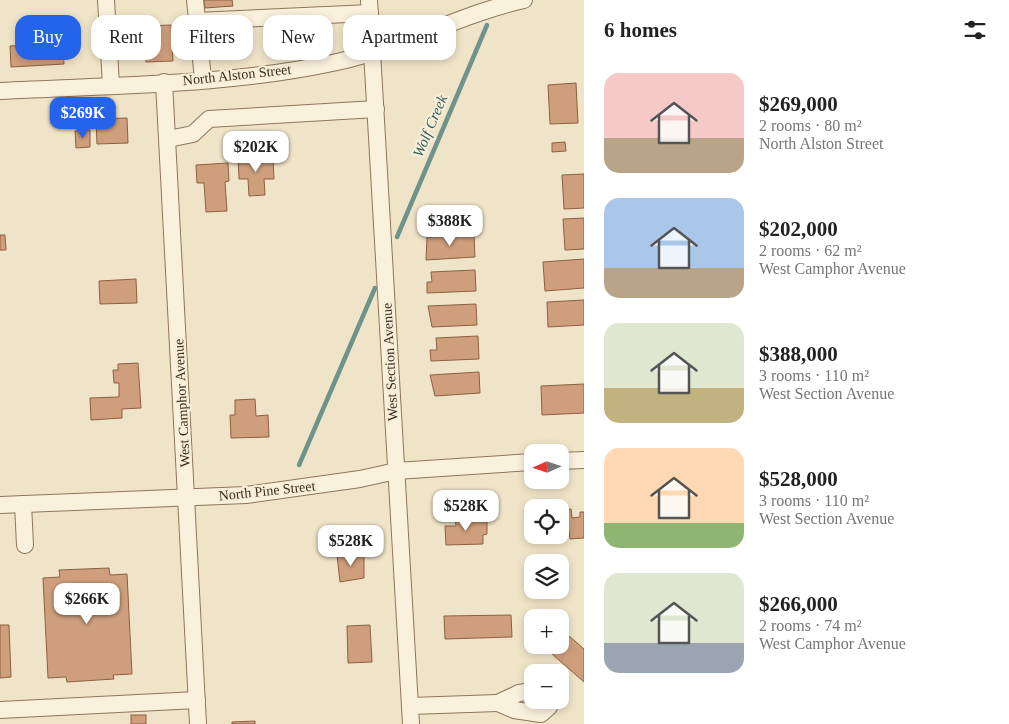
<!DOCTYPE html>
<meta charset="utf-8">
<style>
:root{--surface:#fff;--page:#f6f6f6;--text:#222;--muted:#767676;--accent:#2563eb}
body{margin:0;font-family:Georgia,serif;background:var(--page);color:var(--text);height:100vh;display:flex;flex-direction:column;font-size:19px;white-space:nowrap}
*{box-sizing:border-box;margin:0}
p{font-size:16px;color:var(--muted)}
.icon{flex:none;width:28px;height:28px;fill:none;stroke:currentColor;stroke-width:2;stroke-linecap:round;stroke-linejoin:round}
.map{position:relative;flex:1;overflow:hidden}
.details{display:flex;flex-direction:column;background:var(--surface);width:425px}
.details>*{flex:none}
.hud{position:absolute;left:15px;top:15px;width:475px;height:45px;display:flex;gap:10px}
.needle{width:32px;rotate:267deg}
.controls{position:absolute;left:524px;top:444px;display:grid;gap:10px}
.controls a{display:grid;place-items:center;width:45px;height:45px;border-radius:10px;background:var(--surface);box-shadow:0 2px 8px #0003;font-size:25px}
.price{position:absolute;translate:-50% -42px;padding:0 11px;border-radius:10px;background:#fff;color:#222;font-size:16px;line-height:32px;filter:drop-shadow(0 1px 2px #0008)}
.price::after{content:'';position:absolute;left:50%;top:30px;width:15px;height:11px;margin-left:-8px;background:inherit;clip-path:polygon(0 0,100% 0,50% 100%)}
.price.selected{background:var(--accent);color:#fff}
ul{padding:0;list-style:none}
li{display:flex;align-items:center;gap:15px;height:125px;padding:0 20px}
li span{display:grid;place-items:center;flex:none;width:140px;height:100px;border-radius:15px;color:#555}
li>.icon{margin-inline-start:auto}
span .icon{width:60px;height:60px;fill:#fffc;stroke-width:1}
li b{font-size:21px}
h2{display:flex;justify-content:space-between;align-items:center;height:60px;padding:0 20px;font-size:21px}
.chip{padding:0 18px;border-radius:15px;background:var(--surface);box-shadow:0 2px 8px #0003;font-size:18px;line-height:45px}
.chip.selected{background:var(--accent);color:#fff}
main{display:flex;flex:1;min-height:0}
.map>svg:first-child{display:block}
</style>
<main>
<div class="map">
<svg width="584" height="724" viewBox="0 0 584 724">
<rect width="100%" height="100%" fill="#f0e4c8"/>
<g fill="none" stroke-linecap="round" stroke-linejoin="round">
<g stroke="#6f938a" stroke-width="4.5">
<path d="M397,237l90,-212"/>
<path d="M299,465l76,-177"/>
</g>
</g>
<g fill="#cf9f7d" stroke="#8d5f41">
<path d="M204,0h28l1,6 -28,2z"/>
<path d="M171,25l2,36 -27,1 -2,-36z"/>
<path d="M63,36l1,28 -53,3 -1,-21 32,-2v-7z"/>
<path d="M576,83l2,40 -28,1 -2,-39z"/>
<path d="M127,118l1,25 -31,1 -1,-25z"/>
<path d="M90,130v17l-14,1 -1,-17z"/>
<path d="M565,142l1,9 -14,1v-9z"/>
<path d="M273,157l1,22h-10l1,16 -16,1 -1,-17h-9l-1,-21z"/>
<path d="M228,163l1,18 -4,1 2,29 -21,1 -2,-29h-7l-1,-18z"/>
<path d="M584,174v34l-20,1 -2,-34z"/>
<path d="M584,218v31l-19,1 -2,-31z"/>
<path d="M0,235h5l1,15h-6z"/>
<path d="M474,235l1,22 -49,3 1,-23z"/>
<path d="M584,259v29l-39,3 -2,-29z"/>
<path d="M475,270l1,21 -49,2v-11h5l-1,-10z"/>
<path d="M136,279l1,24 -37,1 -1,-23z"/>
<path d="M584,300v25l-36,2 -1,-25z"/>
<path d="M476,304l1,21 -45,2 -4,-21z"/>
<path d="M478,336l1,23 -48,2 -1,-11h7l-1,-12z"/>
<path d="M138,363l3,45 -19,1v9l-31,2 -1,-22 29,-1v-14h-5l-1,-13h5v-6z"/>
<path d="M479,372l1,21 -45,3 -5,-21z"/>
<path d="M584,384v29l-42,2 -1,-29z"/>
<path d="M255,399l1,17 12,-1 1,22 -38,1 -1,-23h5v-15z"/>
<path d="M571,509l1,9 8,-1v-5h4v26l-14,1 -1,-8 -6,1 -2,-22z"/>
<path d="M482,517v5l5,-1v13l-4,1v9l-37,1 -1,-19h11l-1,-8z"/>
<path d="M364,554v24l-24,4 -3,-27z"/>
<path d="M109,568l1,7 17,-1 5,100 -19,1 1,4 -47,3 -1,-5 -18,1 -5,-100 17,-1 -1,-7z"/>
<path d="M511,615l1,22 -67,2 -1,-23z"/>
<path d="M0,625h9l2,52 -11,1z"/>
<path d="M370,625l2,37 -24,1 -1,-37z"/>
<path d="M560,628l24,21v33l-40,-35 16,-2z"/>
<rect x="131" y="715" width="15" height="9"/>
<path d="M255,721v3h-23v-2z"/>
</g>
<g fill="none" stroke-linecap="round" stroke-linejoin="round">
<g stroke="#8d765c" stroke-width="18">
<g id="minor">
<path d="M106,0l5,85"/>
<path d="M195,0l8,79"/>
<path d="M369,0l42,724"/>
<path d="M196,21l174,-8"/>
<path d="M164,82l34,642"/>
<path d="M0,91c111,-6 228,-5 337,-29 64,-14 123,-48 187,-62"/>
<path d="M168,139l25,-5 16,-15 167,-10"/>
<path d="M560,461l24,-1"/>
<path d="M23,504l2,41"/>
<path d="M0,505l246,-10 114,-16 36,-8 136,-9"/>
<path d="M532,691l-13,2 -21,10 16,7 27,4 8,-7 -1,-7"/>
<path d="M410,706l88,-3"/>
<path d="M0,710l197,-10"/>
</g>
</g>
<use href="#minor" stroke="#faf1dc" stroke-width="16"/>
</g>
<g text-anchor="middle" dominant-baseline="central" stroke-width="4.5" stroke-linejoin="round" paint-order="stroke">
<g font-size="14" fill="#3d2e20" stroke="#f7eed8">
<text transform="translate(237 75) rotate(-6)">North Alston Street</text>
<text transform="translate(390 362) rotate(-93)">West Section Avenue</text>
<text transform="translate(182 403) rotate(-93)">West Camphor Avenue</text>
<text transform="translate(267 491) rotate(-6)">North Pine Street</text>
</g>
<g font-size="15" font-style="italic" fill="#2f5d5a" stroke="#f7eed8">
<text transform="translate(430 126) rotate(-67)">Wolf Creek</text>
</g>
</g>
</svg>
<div class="controls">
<a><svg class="needle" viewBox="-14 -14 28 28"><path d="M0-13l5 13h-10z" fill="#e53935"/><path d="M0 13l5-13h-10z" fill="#767676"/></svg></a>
<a><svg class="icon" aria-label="locate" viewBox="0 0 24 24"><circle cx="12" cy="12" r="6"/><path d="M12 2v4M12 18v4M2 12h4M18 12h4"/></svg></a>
<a><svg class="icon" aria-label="layers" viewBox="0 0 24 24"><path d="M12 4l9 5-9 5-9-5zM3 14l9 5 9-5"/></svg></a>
<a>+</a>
<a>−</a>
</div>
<b class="price selected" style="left:83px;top:139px">$269K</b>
<b class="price" style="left:256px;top:173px">$202K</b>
<b class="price" style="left:450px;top:247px">$388K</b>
<b class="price" style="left:466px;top:532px">$528K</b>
<b class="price" style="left:351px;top:567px">$528K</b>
<b class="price" style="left:87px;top:625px">$266K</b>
<div class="hud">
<a class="chip selected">Buy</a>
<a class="chip">Rent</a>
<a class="chip">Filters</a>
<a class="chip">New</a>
<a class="chip">Apartment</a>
</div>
</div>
<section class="details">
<h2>6 homes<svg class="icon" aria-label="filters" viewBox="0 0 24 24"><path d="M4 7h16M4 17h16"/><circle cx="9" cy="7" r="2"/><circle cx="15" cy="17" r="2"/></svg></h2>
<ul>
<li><span style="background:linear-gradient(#f6c9c9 65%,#b9a48a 0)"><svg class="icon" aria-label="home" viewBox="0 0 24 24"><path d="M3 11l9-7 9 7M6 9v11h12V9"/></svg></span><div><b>$269,000</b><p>2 rooms · 80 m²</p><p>North Alston Street</p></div></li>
<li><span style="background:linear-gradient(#a9c7e8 70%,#b9a48a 0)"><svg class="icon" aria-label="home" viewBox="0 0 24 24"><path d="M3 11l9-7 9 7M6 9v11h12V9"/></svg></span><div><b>$202,000</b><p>2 rooms · 62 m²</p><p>West Camphor Avenue</p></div></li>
<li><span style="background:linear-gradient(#dfe7d0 65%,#c2b280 0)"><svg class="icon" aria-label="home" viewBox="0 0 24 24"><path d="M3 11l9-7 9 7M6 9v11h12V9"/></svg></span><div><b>$388,000</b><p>3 rooms · 110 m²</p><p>West Section Avenue</p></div></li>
<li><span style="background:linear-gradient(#ffd9b3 75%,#8fb573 0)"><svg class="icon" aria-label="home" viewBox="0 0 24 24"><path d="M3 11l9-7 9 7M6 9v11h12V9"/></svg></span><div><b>$528,000</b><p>3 rooms · 110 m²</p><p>West Section Avenue</p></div></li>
<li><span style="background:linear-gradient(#dfe7d0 70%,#9aa5b1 0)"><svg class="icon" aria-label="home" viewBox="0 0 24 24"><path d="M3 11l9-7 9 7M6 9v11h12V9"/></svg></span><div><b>$266,000</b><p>2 rooms · 74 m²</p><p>West Camphor Avenue</p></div></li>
</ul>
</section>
</main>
